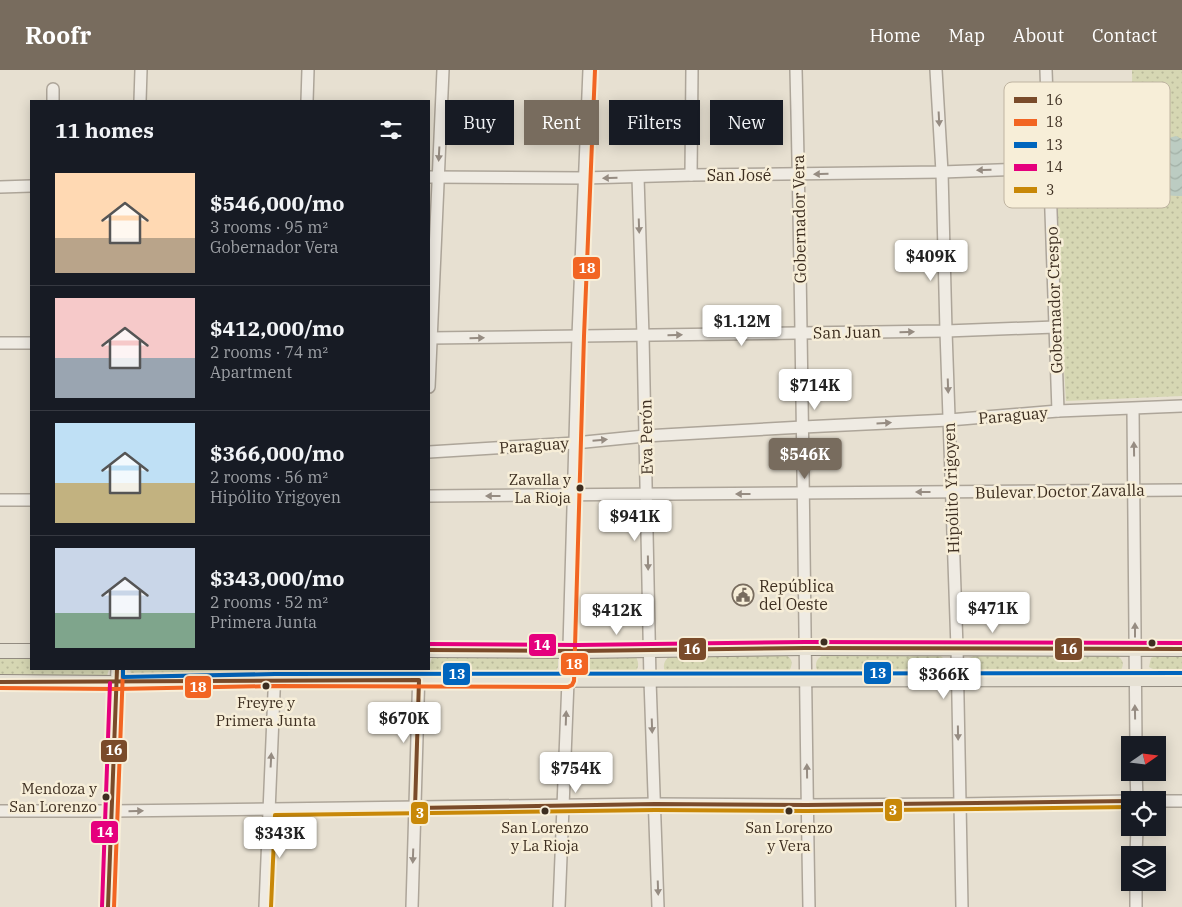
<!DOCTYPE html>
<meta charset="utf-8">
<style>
:root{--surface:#171b24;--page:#20242c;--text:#f1f3f6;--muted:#9ea1a6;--line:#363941;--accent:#786c5e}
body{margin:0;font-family:"IBM Plex Serif",serif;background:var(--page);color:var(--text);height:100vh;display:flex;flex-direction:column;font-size:19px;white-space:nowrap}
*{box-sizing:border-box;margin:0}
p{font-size:16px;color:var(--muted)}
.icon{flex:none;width:28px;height:28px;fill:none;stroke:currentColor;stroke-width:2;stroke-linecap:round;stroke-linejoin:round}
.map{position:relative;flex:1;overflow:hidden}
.details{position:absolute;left:30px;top:30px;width:400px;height:570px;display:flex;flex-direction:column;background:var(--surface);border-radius:0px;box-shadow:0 2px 12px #0003}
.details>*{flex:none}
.top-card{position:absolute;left:445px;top:30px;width:475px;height:45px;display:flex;gap:10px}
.needle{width:32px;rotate:76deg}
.tools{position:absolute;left:1121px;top:666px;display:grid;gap:10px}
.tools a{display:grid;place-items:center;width:45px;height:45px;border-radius:0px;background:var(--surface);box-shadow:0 2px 12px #0003;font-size:25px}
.price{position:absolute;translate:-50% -42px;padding:0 11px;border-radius:5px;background:#fff;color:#222;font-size:16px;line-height:32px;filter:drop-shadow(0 1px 2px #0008)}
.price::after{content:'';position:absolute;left:50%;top:30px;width:15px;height:11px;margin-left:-8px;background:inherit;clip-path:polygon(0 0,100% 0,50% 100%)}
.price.selected{background:var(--accent);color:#fff}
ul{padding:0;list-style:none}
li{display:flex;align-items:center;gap:15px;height:125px;padding:0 25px}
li+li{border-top:1px solid var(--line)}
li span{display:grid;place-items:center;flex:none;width:140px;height:100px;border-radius:0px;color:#555}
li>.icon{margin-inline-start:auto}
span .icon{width:60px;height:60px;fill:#fffc;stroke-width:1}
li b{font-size:21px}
h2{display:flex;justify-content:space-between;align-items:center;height:60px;padding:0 25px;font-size:21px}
.tag{padding:0 18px;border-radius:0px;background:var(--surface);box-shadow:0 2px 12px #0003;font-size:18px;line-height:45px}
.tag.selected{background:var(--accent);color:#fff}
header{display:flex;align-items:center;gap:30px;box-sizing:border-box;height:70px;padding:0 25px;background:var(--accent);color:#fff}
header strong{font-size:24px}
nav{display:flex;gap:28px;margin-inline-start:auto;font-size:18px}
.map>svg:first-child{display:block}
</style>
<header>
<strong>Roofr</strong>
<nav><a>Home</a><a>Map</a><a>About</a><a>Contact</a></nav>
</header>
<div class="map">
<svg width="1182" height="837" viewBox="0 0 1182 837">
<defs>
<pattern id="grass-dots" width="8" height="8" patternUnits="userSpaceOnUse" patternTransform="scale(1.25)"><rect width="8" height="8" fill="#d6d7b3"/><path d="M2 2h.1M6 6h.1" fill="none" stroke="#b9b99a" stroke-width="1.8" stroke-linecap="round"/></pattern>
<pattern id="water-waves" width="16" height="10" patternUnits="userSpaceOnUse" patternTransform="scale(1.25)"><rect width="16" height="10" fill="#bcccc2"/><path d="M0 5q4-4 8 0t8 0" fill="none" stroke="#a2b0a6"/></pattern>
</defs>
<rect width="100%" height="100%" fill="#e7e0d1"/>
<g fill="url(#grass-dots)">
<path d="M1132,0h50v326l-116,5 -15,-241 82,-5z"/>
<path d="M934,583c10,2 13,9 8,17l-8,2 -115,1c-5,-6 -4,-14 4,-18z"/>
<path d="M782,584c10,2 12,9 7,17l-7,2 -115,2c-5,-7 -4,-15 3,-18z"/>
<path d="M1160,584h22v17c-11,0 -23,2 -33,-4l2,-9z"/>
<path d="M554,585l4,4v8l-2,4 -8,2 -115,2c-4,-5 -4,-11 -1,-17l4,-1z"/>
<path d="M976,585l142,1c6,5 6,9 2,16l-7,2 -139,-1 -5,-2 -3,-3 1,-9z"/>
<path d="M0,587h31v12h78l-2,7 -6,2 -101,-1z"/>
<path d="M636,587c3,6 3,10 -1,15l-6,2h-44l-5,-2c-4,-5 -4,-9 -3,-14z"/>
<path d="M130,599h128l-2,4 -7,2 -116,1 -2,-2z"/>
<path d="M281,599h128l-2,3 -7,3 -118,-2z"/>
</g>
<path fill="url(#water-waves)" d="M1176,66l6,3v57c-18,1 -36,-7 -52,-16l13,-14 15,-10 -4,-14z"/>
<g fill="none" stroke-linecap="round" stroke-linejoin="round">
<g stroke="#ada599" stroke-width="14">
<g id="minor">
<path d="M796,0c7,279 8,558 13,837"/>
<path d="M936,0l6,102 4,159 11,317 5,259"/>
<path d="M1046,0l12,341"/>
<path d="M53,31v-12"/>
<path d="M140,31l1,-31"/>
<path d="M307,31l1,-31"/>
<path d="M691,105l1,-105"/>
<path d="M429,107l155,1 107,-3 251,-3 108,-4"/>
<path d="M638,107l5,159 7,344 8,227"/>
<path d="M0,117l31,-1"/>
<path d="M429,268l517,-7 109,-4"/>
<path d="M0,273h31"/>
<path d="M429,317l14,-317"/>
<path d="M1133,339l3,336"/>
<path d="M429,382l146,-9 70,-7 158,-9 146,-7 109,-9 124,-5"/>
<path d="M429,426l753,-6"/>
<path d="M0,430h31"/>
<path d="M1136,702l1,28"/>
<path d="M1158,731h24"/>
<path d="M0,741h112l543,-7 152,1 152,-1 171,-3"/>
<path d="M1136,785l1,-27"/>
<path d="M108,837l9,-238"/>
<path d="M265,837l10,-238"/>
<path d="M412,837l7,-238"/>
<path d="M559,837l9,-226 10,-345 11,-266"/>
<path d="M1136,837v-25"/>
</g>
</g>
<g stroke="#928b80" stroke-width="16">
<g id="major">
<path d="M429,580l149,1 227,-3 377,1"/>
<path d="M0,581h31"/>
<path d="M0,612l116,1 159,-3 907,-1"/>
</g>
</g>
<use href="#minor" stroke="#efebe3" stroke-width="11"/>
<use href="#major" stroke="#e6e1d4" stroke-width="14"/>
<g stroke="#f7eed8" stroke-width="8">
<g id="bus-1">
<path d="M429,580l149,1 227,-3 377,1"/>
<path d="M0,612l419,-2 -4,128 240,-4 152,1 323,-4"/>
<path d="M108,837l9,-238"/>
</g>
</g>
<g stroke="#f7eed8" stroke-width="8">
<g id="bus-2">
<path d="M0,618l116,1 159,-3 293,1 4,-2 2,-4 10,-345 11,-266"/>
<path d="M114,837l9,-238"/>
</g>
</g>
<g stroke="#f7eed8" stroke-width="8">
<path id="bus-3" d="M123,599v8l152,-3 907,-1"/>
</g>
<g stroke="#f7eed8" stroke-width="8">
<g id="bus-4">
<path d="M429,574l149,1 227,-3 377,1"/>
<path d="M102,837l8,-224"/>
</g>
</g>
<g stroke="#f7eed8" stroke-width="8">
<path id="bus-5" d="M271,837l4,-92 380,-5 152,1 323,-4"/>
</g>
<use href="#bus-1" stroke="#7a4b2a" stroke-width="4"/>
<use href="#bus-2" stroke="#f26522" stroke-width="4"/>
<use href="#bus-3" stroke="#0065bd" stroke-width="4"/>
<use href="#bus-4" stroke="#e5007d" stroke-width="4"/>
<use href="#bus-5" stroke="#c88808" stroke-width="4"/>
</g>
<defs><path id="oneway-solid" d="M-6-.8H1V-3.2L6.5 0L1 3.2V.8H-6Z" transform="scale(1.25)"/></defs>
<g fill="#968c82">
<use href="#oneway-solid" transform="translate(939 49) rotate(87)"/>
<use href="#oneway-solid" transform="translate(439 84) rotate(93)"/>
<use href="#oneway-solid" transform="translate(984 100) rotate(178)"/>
<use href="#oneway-solid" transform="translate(821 104) rotate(179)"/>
<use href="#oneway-solid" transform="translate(610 108) rotate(178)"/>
<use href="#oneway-solid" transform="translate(639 156) rotate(88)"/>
<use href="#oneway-solid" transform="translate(907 262) rotate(-1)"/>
<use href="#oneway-solid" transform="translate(675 265) rotate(-1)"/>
<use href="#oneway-solid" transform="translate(477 268) rotate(-1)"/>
<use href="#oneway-solid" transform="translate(948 316) rotate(88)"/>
<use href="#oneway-solid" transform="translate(884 353) rotate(-3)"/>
<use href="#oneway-solid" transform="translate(600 370) rotate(-5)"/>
<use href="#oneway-solid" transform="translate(1134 379) rotate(-91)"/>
<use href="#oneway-solid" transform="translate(923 422) rotate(180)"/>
<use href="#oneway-solid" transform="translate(743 424) rotate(180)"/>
<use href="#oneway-solid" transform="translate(493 426) rotate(180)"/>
<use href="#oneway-solid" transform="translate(648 493) rotate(89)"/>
<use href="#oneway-solid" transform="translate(1135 560) rotate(-90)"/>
<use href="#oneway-solid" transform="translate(1135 642) rotate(-91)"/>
<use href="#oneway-solid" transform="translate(566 648) rotate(-88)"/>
<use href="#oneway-solid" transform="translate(652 656) rotate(88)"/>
<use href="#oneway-solid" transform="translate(958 663) rotate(89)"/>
<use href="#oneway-solid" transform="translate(271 690) rotate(-87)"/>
<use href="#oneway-solid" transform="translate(807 701) rotate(-91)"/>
<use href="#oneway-solid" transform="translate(136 741) rotate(-1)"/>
<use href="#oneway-solid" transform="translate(413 786) rotate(92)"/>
<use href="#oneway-solid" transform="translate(658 818) rotate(88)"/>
</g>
<defs>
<g id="civic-ring" transform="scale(1.125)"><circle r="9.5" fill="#f7eed8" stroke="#786c5e" stroke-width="1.5"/><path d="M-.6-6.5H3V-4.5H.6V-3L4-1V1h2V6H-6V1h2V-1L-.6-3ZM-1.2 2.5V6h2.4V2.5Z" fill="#786c5e"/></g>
</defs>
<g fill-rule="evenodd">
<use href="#civic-ring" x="743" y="525"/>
</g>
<g fill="#3d2e20" stroke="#f7eed8" stroke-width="2">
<circle cx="580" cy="418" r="4.5"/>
<circle cx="824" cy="572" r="4.5"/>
<circle cx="1152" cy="573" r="4.5"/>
<circle cx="266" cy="616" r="4.5"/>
<circle cx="106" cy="727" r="4.5"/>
<circle cx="545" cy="741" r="4.5"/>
<circle cx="789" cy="741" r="4.5"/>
</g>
<g text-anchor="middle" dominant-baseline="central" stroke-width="5" stroke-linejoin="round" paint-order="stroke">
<g font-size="15" fill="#3d2e20" stroke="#f7eed8">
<text x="571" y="409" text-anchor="end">Zavalla y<tspan x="571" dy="18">La Rioja</tspan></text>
<text x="266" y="632">Freyre y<tspan x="266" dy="18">Primera Junta</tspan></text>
<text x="97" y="718" text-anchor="end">Mendoza y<tspan x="97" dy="18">San Lorenzo</tspan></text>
<text x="545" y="757">San Lorenzo<tspan x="545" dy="18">y La Rioja</tspan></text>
<text x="789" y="757">San Lorenzo<tspan x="789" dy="18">y Vera</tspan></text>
</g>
<g font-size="16" fill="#3d2e20" stroke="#f7eed8">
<text x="739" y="105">San José</text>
<text transform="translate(799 149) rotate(-91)">Gobernador Vera</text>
<text transform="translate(1054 230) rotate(-92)">Gobernador Crespo</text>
<text transform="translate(847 262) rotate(-1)">San Juan</text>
<text transform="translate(1013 345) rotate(-5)">Paraguay</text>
<text transform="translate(646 367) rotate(-91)">Eva Perón</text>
<text transform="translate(534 375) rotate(-4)">Paraguay</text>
<text transform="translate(951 418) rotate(-92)">Hipólito Yrigoyen</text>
<text transform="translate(1060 421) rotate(-1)">Bulevar Doctor Zavalla</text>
</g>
<g font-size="16" fill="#3d2e20" stroke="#f7eed8" text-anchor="start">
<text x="759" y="516">República<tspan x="759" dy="18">del Oeste</tspan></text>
</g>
</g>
<rect x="1004" y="12" width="166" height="126" rx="8" fill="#f7eed8" stroke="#bfb4a1" stroke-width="1"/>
<rect x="1014" y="27" width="23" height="6" fill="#7a4b2a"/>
<rect x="1014" y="49" width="23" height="7" fill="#f26522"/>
<rect x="1014" y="72" width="23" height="6" fill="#0065bd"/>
<rect x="1014" y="94" width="23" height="7" fill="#e5007d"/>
<rect x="1014" y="117" width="23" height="6" fill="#c88808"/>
<g font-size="14" fill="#3d2e20">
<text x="1046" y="35">16</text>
<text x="1046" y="57">18</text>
<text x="1046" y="80">13</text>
<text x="1046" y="102">14</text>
<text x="1046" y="125">3</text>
</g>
<g stroke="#f7eed8" stroke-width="2">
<rect x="572" y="186" width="29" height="24" rx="5" fill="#f26522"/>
<rect x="528" y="563" width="29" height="24" rx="5" fill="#e5007d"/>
<rect x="1054" y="567" width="29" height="24" rx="5" fill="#7a4b2a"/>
<rect x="678" y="567" width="29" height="24" rx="5" fill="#7a4b2a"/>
<rect x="560" y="582" width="29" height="24" rx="5" fill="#f26522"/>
<rect x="863" y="591" width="29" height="24" rx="5" fill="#0065bd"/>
<rect x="442" y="592" width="29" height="24" rx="5" fill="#0065bd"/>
<rect x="184" y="605" width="28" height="24" rx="5" fill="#f26522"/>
<rect x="100" y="669" width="28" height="24" rx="5" fill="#7a4b2a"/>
<rect x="884" y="728" width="19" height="24" rx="5" fill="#c88808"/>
<rect x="410" y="731" width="19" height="24" rx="5" fill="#c88808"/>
<rect x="90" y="750" width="29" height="24" rx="5" fill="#e5007d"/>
</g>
<g font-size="14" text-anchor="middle" font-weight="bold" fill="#fff">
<text x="587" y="203">18</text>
<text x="542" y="580">14</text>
<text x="1069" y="584">16</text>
<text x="692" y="584">16</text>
<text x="574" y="599">18</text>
<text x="878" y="608">13</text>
<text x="457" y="609">13</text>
<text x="198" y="622">18</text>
<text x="114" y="685">16</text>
<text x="893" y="745">3</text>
<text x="420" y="748">3</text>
<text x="105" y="767">14</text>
</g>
</svg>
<div class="tools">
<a><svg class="needle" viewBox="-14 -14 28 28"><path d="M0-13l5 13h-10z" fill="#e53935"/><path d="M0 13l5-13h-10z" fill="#9ea1a6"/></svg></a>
<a><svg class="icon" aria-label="locate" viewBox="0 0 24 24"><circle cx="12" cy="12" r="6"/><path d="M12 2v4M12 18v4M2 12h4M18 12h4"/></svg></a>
<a><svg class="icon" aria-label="layers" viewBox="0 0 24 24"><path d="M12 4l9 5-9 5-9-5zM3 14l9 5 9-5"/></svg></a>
</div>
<b class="price" style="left:931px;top:212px">$409K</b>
<b class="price" style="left:742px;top:277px">$1.12M</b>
<b class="price" style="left:815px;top:341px">$714K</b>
<b class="price selected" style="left:805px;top:410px">$546K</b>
<b class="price" style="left:635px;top:472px">$941K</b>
<b class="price" style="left:993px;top:564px">$471K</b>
<b class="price" style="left:617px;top:566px">$412K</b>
<b class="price" style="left:944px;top:630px">$366K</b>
<b class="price" style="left:404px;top:674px">$670K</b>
<b class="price" style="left:576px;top:724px">$754K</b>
<b class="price" style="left:280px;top:789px">$343K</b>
<div class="top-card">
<a class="tag">Buy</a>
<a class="tag selected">Rent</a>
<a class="tag">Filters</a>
<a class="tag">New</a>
</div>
<section class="details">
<h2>11 homes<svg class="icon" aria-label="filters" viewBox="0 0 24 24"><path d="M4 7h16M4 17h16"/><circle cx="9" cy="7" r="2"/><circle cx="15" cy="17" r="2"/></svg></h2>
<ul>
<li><span style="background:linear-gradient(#ffd9b3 65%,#b9a48a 0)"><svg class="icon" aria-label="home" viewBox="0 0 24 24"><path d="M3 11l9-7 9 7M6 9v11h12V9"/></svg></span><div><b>$546,000/mo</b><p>3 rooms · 95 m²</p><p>Gobernador Vera</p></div></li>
<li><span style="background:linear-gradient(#f6c9c9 60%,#9aa5b1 0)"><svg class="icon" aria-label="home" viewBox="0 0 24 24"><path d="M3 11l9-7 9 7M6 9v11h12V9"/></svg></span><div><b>$412,000/mo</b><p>2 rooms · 74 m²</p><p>Apartment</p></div></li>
<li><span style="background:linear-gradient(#bfe0f5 60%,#c2b280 0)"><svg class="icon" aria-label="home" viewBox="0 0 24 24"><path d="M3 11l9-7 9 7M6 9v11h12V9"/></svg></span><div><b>$366,000/mo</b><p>2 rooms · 56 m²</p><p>Hipólito Yrigoyen</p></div></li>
<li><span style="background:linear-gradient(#c9d6e8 65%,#7fa58c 0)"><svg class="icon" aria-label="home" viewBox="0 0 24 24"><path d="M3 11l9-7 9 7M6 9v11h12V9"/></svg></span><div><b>$343,000/mo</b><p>2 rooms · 52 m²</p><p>Primera Junta</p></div></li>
</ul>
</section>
</div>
